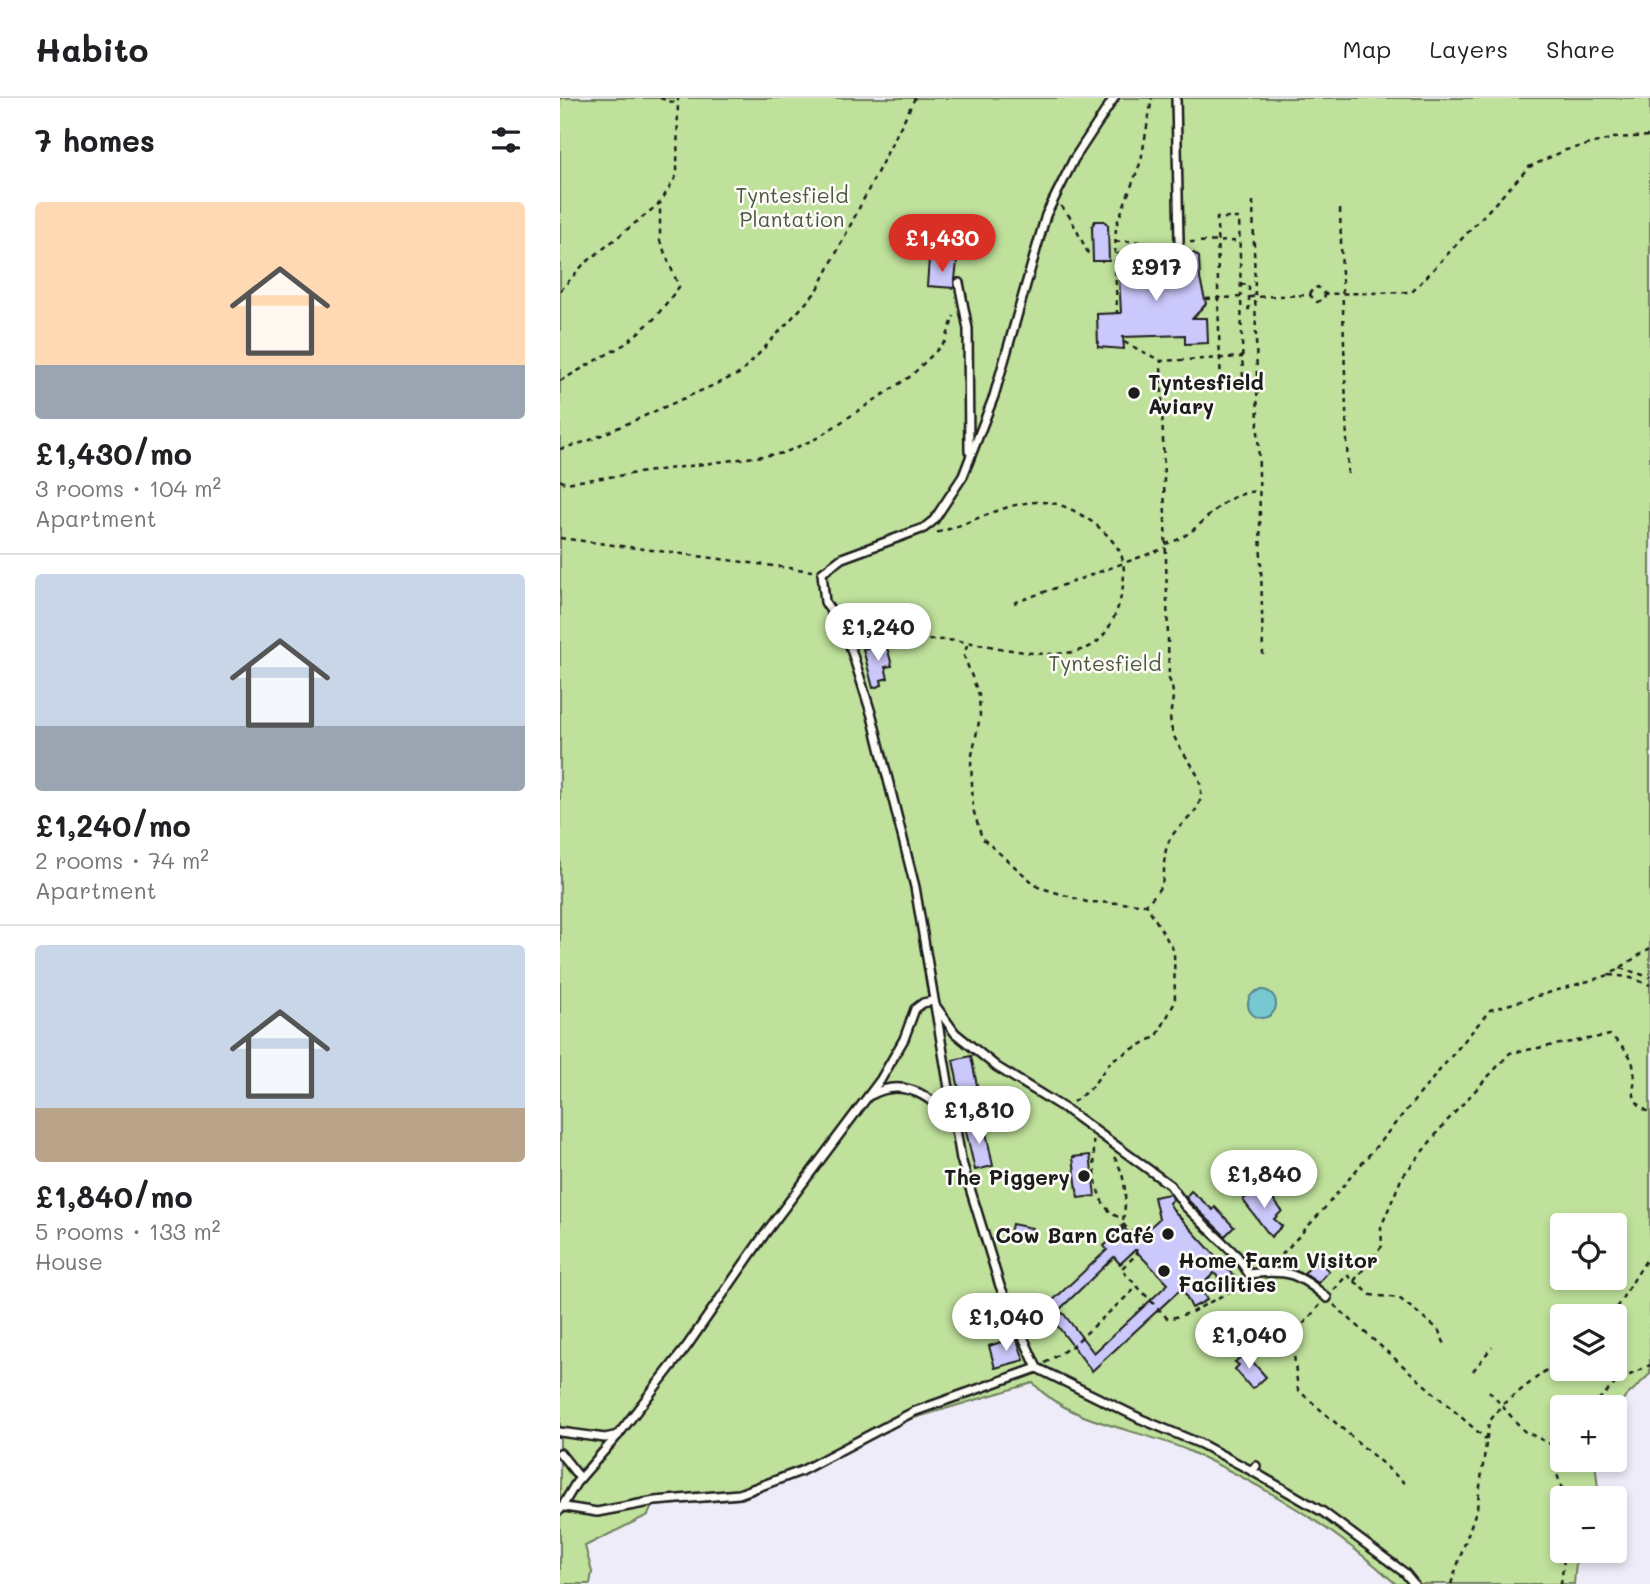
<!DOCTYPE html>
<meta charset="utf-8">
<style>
:root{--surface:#fff;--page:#f6f6f6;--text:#202124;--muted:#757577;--line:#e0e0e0;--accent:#d93025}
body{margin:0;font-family:Mali,sans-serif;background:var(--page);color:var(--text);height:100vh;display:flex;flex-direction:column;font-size:26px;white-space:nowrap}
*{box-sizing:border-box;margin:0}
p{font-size:23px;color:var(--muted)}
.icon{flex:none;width:38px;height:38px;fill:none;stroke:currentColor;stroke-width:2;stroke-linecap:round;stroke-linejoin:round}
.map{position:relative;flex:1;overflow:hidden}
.details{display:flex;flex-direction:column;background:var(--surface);width:560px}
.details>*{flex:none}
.controls{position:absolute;left:990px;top:1115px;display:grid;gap:14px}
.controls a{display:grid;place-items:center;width:77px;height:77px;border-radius:7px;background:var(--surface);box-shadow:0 4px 10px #0003;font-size:35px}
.price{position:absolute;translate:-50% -60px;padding:0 16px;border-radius:24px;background:#fff;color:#222;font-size:23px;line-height:46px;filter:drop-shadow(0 2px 4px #0008)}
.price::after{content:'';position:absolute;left:50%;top:42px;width:21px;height:16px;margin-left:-10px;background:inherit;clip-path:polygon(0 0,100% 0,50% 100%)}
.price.active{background:var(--accent);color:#fff}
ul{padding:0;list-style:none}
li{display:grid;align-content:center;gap:14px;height:371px;padding:0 35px}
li+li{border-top:2px solid var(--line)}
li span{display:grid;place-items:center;height:217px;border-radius:7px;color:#555}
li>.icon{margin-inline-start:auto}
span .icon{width:126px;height:126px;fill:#fffc;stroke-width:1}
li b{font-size:30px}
h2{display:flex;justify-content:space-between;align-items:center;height:84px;padding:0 35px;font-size:30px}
header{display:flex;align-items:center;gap:42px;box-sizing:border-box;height:98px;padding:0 35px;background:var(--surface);border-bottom:2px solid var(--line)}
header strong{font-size:33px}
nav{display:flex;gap:38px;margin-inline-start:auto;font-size:24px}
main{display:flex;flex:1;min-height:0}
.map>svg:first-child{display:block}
</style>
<header>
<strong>Habito</strong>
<nav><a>Map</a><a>Layers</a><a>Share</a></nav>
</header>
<main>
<section class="details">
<h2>7 homes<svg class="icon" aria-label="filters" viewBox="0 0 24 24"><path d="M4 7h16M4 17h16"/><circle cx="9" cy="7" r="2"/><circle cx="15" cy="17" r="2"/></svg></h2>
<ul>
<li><span style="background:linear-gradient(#ffd9b3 75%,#9aa5b1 0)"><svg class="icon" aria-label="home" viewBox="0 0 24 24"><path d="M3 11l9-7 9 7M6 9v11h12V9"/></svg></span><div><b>£1,430/mo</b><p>3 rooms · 104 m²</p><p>Apartment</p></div></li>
<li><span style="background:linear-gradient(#c9d6e8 70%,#9aa5b1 0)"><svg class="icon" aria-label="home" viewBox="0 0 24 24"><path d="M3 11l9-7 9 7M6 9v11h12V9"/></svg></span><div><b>£1,240/mo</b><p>2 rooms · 74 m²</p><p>Apartment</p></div></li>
<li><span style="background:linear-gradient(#c9d6e8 75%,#b9a48a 0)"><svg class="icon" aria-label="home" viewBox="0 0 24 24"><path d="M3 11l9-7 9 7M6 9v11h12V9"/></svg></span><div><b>£1,840/mo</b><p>5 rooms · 133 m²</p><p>House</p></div></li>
</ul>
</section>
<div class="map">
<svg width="1090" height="1486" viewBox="0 0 1090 1486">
<rect width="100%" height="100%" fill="#eeecf8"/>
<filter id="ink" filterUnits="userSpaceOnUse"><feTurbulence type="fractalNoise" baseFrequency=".0143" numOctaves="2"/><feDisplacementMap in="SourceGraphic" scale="14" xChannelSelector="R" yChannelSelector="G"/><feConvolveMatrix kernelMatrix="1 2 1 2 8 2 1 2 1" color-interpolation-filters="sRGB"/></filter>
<g filter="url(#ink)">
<path fill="#bfe19b" stroke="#6e7e5c" stroke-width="2" fill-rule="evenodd" d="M0,0h1090v1276l-35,33h-52v53l32,1 4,37h-36v52l14,1 -3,33h-178c-60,-55 -133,-99 -207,-133 -50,-23 -118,-26 -156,-68l-139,41 -86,48 -66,27 -90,7 -4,9 -63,31 7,26 -2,12h-30zM1003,1127h52v53h-52zM1003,1218h52v52h-52z"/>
<circle fill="#78c8d2" stroke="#538389" stroke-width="2" cx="702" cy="906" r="14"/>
<g fill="#cbc8fb" stroke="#1c1c1c" stroke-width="2">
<path d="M535,123h9l4,4 1,36h-16l-1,-35z"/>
<path d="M591,153l-5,7 1,20 29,-2v-23h18l5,4 1,22 6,25 -13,14h14l1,25 -23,1v-9l-62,2 1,12 -26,-2 -1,-33 24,-1 -3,-59z"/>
<path d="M369,161l28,3 -3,26 -27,-2z"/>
<path d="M326,545l6,23 -7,1 3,11 -7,2 1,5 -9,3 -10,-39z"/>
<path d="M411,958l9,44 -18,4 -9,-44z"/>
<path d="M424,1025l9,43 -18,4 -10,-43z"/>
<path d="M530,1057l5,41 -17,2 -5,-41z"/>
<path d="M697,1088l7,7 2,-3 16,21 -8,8 8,7 -11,11 -28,-37z"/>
<path d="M631,1093l22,19 2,-3 19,20 -9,9 -35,-34 -4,-5z"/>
<path d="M609,1096l4,5 -4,4 5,8 60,65 -9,8 -11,-11 -14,14 7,13 -15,8 -10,-20 -90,83 -39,-51 10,-7 31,40 74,-69 -33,-34 -15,14 -6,-7 -55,53 -8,-8 56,-52 -3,-4 20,-18 11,12 12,-10 12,-11 -5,-22z"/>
<path d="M452,1126l20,4 -3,13 -20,-3z"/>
<path d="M758,1163l11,10 -11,12 -14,-10z"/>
<path d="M456,1239l8,23 -29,8 -6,-22z"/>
<path d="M685,1255l21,24 -11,10 -4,1 -16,-19 4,-4 -4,-3z"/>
</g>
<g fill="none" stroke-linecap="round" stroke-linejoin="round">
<g stroke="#1c1c1c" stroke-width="12">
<g id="service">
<path d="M554,0l-40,61 -28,56 -52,181 -31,80 -29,44 -10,8 -82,30 -20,15 3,29 22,34 25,80 43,171 46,272 39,127 37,82 104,51 60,25 51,27 4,-5"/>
<path d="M616,0l3,144"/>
<path d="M399,185l9,46 1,122"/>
<path d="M375,907l20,28 42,34 70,43 103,75 15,21 52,50 12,18c39,-5 49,-1 78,24"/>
<path d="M311,997c32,-18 60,1 81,25"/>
<path d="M0,1334l45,6 13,-3"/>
<path d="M0,1355l20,25"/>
<path d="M692,1373l71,41 82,61 9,11"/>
<path d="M5,1409l32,5 58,-11 84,-7 62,-23 112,-59 124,-44"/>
<path d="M0,1412l16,-27 42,-48 69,-89 77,-111 117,-156 23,-40 11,-30 8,-6 9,-2"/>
</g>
</g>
<g stroke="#1c1c1c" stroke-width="2.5" stroke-dasharray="5 5" stroke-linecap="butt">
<path d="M100,0l18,6"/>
<path d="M693,103l10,454"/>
<path d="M501,108l9,11 18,36 5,3"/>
<path d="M780,111l8,266"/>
<path d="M555,144c19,-3 34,3 54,1"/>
<path d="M630,144l49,-1"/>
<path d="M555,156l1,-28 25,-65 11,-63"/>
<path d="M555,162l2,53"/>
<path d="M681,187l8,-1v25h-6"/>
<path d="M0,193l23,-26 77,-62 17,-28 1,-77"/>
<path d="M750,197l2,-6 6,-2 7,7 87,-2 117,-125 37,-17 48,-12 36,-2"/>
<path d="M689,199l61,-2 7,7 7,-3 1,-5"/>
<path d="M646,201l35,-2 2,83 -22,1c-3,-54 -3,-109 -4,-163h22l2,79"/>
<path d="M564,244l37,19"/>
<path d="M0,283l65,-37 29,-25 25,-32 -19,-46v-38"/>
<path d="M0,351l28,-8 153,-68 76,-82 98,-193"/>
<path d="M0,382l5,3 219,-30 33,-15 94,-62 34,-34 9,-26"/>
<path d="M0,440l252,33"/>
<path d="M605,446c41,-10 47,-50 94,-53"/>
<path d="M454,505l151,-55"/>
<path d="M339,547c11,-2 21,-4 32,-5 49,-3 110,27 158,7 26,-11 43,-70 31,-95 -12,-22 -43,-44 -68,-49 -40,-7 -79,22 -118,30"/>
<path d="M407,547l-3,11 15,39 1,22 -9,43 2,49 9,29 56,49 49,15 59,2c29,-27 11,-34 23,-63 8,-18 32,-25 32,-48 1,-24 -23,-40 -29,-63 -6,-20 7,-31 -3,-51l-8,-318 82,-4"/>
<path d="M1060,870l30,9"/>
<path d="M1049,877l19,2 22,8"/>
<path d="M513,1004l17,-13 22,-29 45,-24 18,-34 -1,-51 -28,-47"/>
<path d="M533,1042c3,29 -2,68 30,79"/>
<path d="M554,1059c14,21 13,48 7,73"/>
<path d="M563,1126l11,11 3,19 -16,15 47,50 22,-6 57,-31"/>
<path d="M715,1164l48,-52 167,-200 119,-35 41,-27"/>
<path d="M794,1183l28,-35 -1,-19 21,-50 44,-55 64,-69 100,-18c9,8 21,18 23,30 6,24 -10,31 17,48"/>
<path d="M774,1192l13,-15 24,20 28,3 39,31 8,18"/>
<path d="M760,1207l-36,41 10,9 4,35 109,95"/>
<path d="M774,1207l152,134"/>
<path d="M1051,1218l39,-62"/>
<path d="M485,1265l27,-17 65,-59"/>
<path d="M913,1273l19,-24"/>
<path d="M929,1293l35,40 39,19"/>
<path d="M1031,1309l27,-26 32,-16"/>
<path d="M1003,1339l-9,28 11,33"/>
<path d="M891,1486l26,-76 12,-86 14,-18 60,-47"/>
<path d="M1001,1486l4,-34"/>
</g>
<use href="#service" stroke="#fdfcf7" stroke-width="7"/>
</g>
</g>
<g fill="#1c1c1c" stroke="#fdfcf7" stroke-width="2.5">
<circle cx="574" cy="295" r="7"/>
<circle cx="524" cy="1078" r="7"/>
<circle cx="608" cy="1136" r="7"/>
<circle cx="604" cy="1173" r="7"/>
</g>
<g text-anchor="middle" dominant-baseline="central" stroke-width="5" stroke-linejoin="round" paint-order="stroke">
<g font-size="21" fill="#4d5742" stroke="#fdfcf7">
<text x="232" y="96">Tyntesfield<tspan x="232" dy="24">Plantation</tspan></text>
<text x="545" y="564">Tyntesfield</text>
</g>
<g font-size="21" font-weight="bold" fill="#1c1c1c" stroke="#fdfcf7" text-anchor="start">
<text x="588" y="283">Tyntesfield<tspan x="588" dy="24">Aviary</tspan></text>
<text x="510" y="1078" text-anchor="end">The Piggery</text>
<text x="594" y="1136" text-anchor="end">Cow Barn Café</text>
<text x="618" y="1161">Home Farm Visitor<tspan x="618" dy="24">Facilities</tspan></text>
</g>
</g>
</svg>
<div class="controls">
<a><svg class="icon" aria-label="locate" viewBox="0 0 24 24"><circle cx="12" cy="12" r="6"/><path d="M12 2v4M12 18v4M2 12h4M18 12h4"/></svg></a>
<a><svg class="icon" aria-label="layers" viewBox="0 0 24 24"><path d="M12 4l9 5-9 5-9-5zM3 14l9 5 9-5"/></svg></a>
<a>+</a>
<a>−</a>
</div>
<b class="price active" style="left:382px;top:176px">£1,430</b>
<b class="price" style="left:596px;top:205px">£917</b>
<b class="price" style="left:318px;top:565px">£1,240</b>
<b class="price" style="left:419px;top:1048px">£1,810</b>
<b class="price" style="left:704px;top:1112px">£1,840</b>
<b class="price" style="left:446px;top:1255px">£1,040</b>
<b class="price" style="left:689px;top:1273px">£1,040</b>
</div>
</main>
